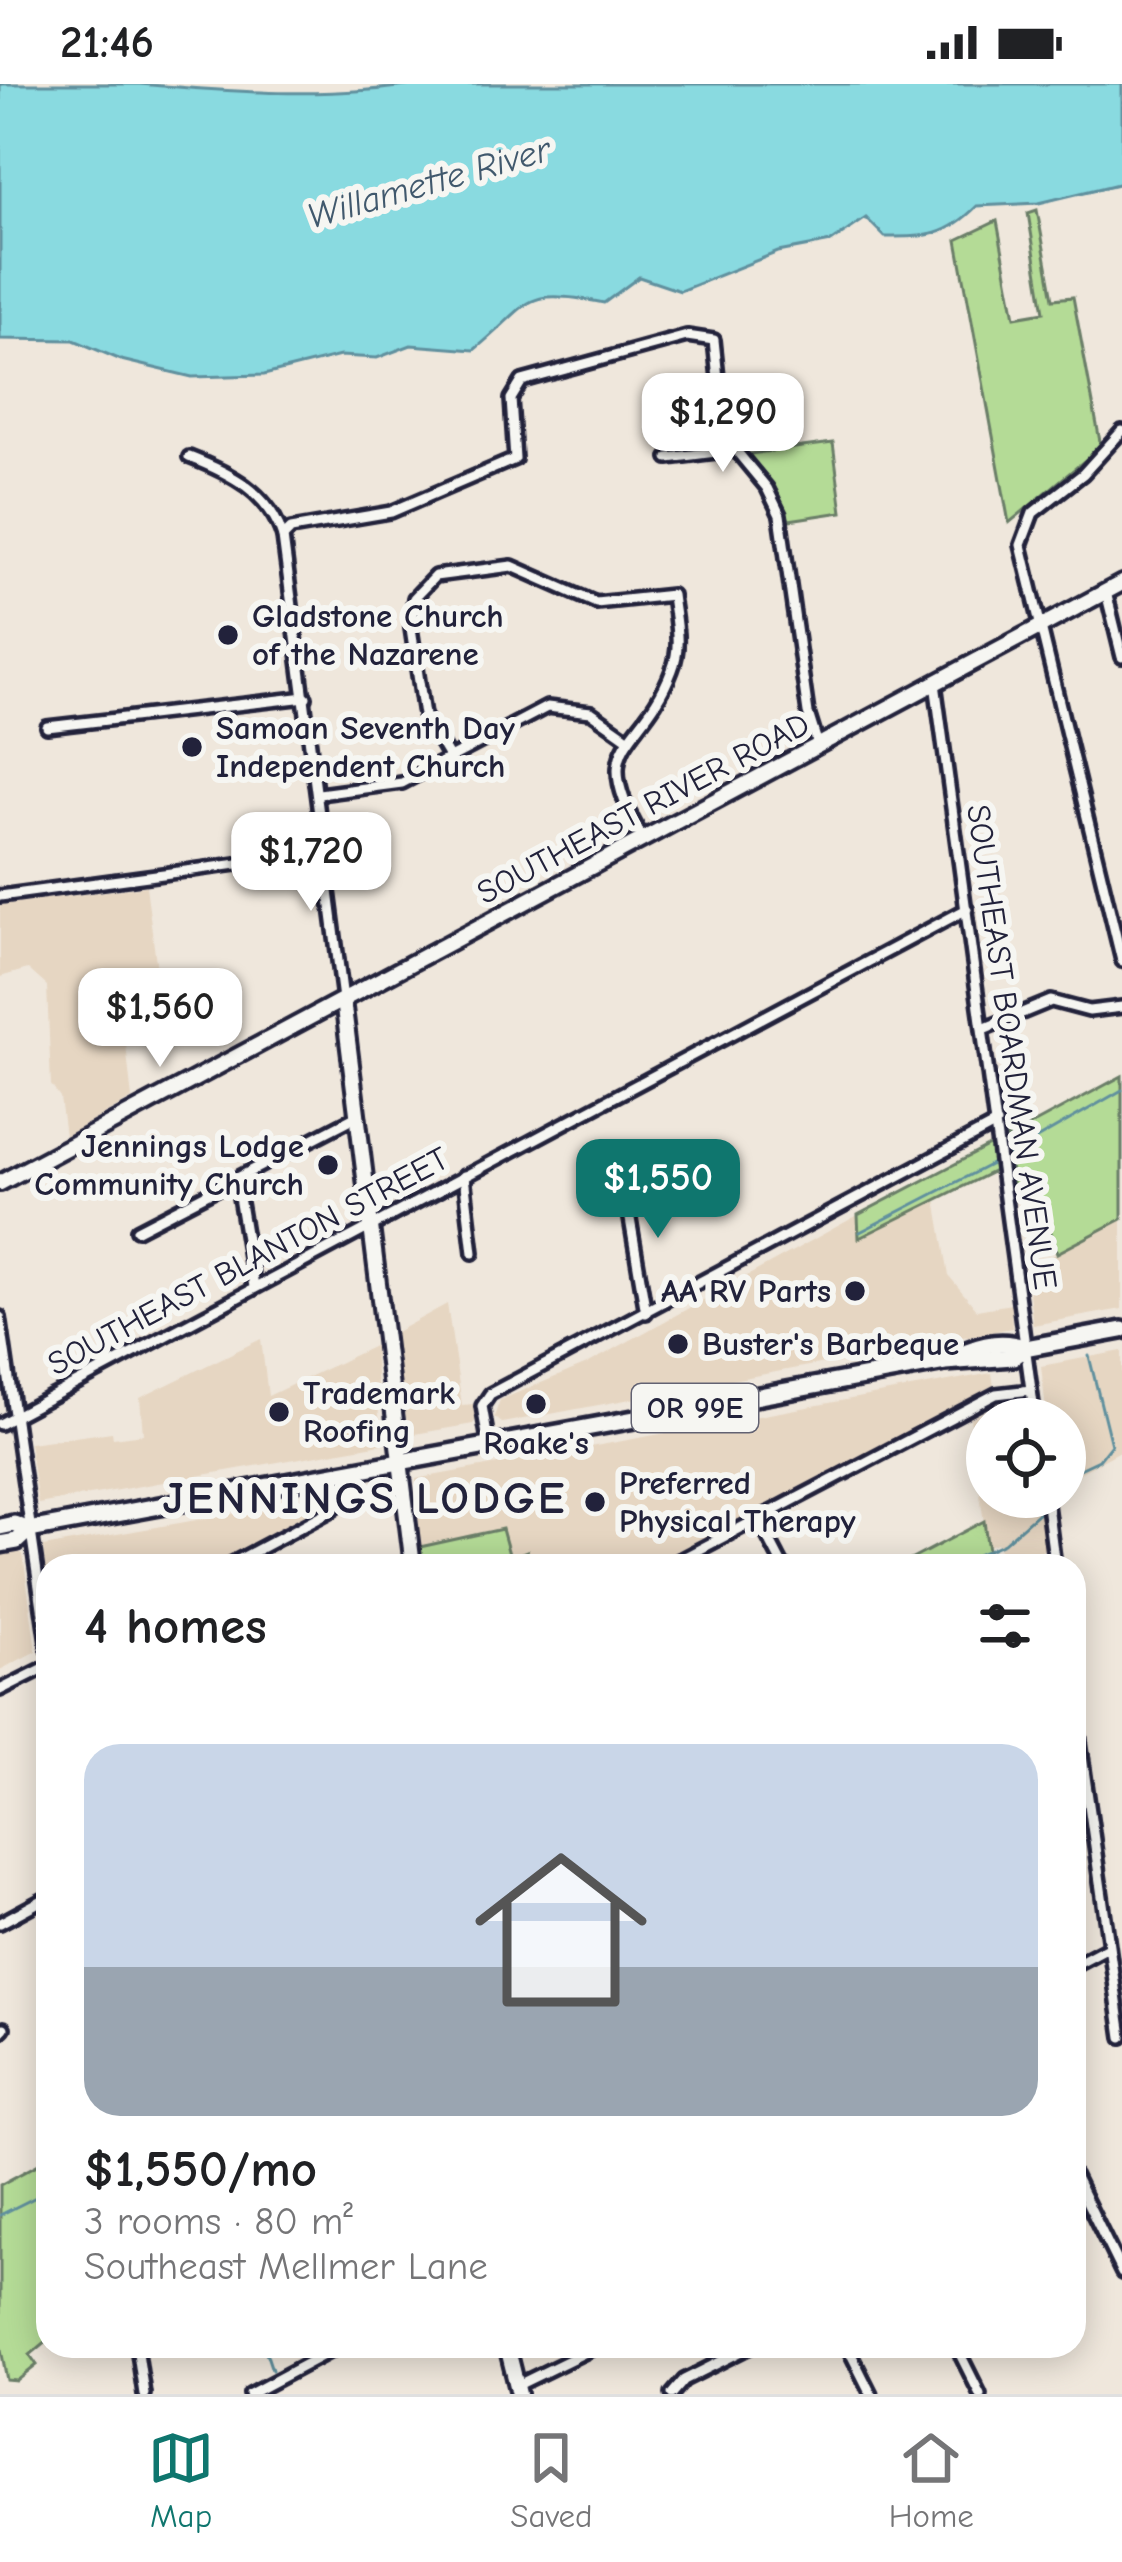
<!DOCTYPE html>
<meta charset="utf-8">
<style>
:root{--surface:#fff;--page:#f6f6f6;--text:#202124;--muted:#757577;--line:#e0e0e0;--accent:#0f766e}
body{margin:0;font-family:"Comic Neue",sans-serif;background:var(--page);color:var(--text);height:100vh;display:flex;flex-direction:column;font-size:45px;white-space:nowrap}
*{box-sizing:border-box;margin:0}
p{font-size:39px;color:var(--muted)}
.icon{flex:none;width:66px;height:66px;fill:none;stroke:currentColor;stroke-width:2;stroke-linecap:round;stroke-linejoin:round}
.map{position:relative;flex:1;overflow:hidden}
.sheet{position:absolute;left:36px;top:1470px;width:1050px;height:804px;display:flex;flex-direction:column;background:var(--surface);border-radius:36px;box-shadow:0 6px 30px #0003}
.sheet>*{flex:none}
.buttons{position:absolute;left:966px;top:1314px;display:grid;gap:24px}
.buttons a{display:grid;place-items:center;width:120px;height:120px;border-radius:50%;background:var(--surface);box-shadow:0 6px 30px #0003;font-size:60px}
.price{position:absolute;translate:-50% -102px;padding:0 27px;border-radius:24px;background:#fff;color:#222;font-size:39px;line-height:78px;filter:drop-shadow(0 3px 6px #0008)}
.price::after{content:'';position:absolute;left:50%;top:72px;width:36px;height:27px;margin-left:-18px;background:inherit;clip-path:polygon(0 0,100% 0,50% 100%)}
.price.active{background:var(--accent);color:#fff}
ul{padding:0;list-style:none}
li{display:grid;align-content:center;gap:24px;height:636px;padding:0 48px}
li+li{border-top:3px solid var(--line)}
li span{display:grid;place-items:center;height:372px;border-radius:36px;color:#555}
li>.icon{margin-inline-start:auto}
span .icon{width:216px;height:216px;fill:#fffc;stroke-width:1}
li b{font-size:51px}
h2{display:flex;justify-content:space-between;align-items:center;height:144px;padding:0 48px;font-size:51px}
.status{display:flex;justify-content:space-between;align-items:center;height:84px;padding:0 60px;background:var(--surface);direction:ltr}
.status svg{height:33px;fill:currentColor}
.dock{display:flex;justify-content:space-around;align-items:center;height:168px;border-top:3px solid var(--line);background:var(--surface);font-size:33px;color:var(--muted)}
.dock a{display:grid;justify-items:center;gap:6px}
.dock .active{color:var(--accent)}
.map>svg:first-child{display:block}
</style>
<div class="status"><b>21:46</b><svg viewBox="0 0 49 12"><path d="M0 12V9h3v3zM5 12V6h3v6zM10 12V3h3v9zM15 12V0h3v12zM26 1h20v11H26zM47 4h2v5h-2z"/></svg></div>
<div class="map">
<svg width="1122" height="2310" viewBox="0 0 1122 2310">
<rect width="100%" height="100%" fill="#efe7dc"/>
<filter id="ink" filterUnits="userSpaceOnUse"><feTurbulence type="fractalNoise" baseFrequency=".00833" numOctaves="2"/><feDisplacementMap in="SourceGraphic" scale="24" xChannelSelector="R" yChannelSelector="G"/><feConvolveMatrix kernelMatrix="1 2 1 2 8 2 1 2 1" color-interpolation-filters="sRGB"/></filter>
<g filter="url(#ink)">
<g fill="#e6d6c2">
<path d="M146,802l12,91 -33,58 7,64 -67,37 -5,-38 -9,-13 -4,-99 -19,-17 -28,8v-72z"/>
<path d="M936,1115l13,77 28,34 34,-6 1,24 -510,95 -8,-6 6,-17 87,-36 271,-149 2,23z"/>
<path d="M1122,1135v90l-89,16 -7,-55z"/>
<path d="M447,1220l15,101 12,-1 2,15 -3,5 -58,10 -7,-4 -14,-97z"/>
<path d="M261,1255l7,57 106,-50 7,98 -343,60 -9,-61 83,-11 1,6 30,-4 -3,-36z"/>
<path d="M1122,1267v99l-57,31v-62h-18l-6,-53z"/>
<path d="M992,1289l2,14 -345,179h-124l2,-14 -17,6 -8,-28 -82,17 -4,-68z"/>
<path d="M1017,1313l9,6 2,16h-41v78h52l7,52 -37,17 -13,-23 -9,3 -17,-128z"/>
<path d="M333,1412l1,7 -118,63h-168v32l-5,-51z"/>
<path d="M18,1468l5,2 13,97 -36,19v-115z"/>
</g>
<g fill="#b4db96" stroke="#6b7e68" stroke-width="3">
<path d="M1037,126l16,89 20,-2 28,150 -92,76 -52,-283 40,-19 18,96 29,-5 -16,-99z"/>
<path d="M833,359l9,69 -53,8 -12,-29 -35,-36z"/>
<path d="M1122,992v143l-65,34 -16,-55 -28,-6 -6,-54z"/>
<path d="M993,1060l3,26 -137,68 -1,-23z"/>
<path d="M984,1437l6,45h-91z"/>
<path d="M502,1445l8,29 17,-7 -2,15h-103l-2,-19z"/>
<path d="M48,2075v181l-18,15 7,10 -20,16 -10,-1 -7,-36v-159z"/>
</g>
<path fill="#89dae0" stroke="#60909e" stroke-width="3" d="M0,0c46,0 94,0 140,0 91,8 188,15 279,0h703v99l-83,20 -62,3c-31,31 -49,31 -92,31l-19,-19 -35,24 -53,10 -98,39 -41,-14 -35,26c-85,-17 -71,0 -130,47l-63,-5 -34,13 -37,-2 -76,19 -72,2 -71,-17 -47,-20 -74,-1z"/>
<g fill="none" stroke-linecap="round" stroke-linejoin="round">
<g stroke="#60909e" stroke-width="3">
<path d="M1005,1073l117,-67"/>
<path d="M860,1148l137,-71"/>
<path d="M1065,1392l34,-16 12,-15 -22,-89"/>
<path d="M953,1482l51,-23 35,-31"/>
<path d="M0,2131l48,-24"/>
<path d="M264,2262l8,24"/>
</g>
<g stroke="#22223b" stroke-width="18">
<g id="street">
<path d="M1122,347l-39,43 -50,39 -12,32 101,416"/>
<path d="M189,373c41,16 80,35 94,80l60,462"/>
<path d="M668,374l64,-8"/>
<path d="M283,453l8,-8 100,-17 124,-53 -4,-60 11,-18 165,-45 27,4 10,96 43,52 13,27 28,198 10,32"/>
<path d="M1106,508l16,65"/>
<path d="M935,599l100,736"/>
<path d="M47,643l259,-30"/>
<path d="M449,673l-25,-42 -13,-87 3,-30 21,-22 77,-10 84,37 76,-8c3,26 10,50 0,75 -30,80 -87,68 -29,169"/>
<path d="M319,710l83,-11 145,-76 44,5 34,24"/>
<path d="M0,812l326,-44"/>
<path d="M983,945l68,-28 38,10 33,-4"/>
<path d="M464,1092l9,77"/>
<path d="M236,1095l18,108"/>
<path d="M137,1146l220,-114"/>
<path d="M646,1229l-19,-112 51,-27"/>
<path d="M0,1233l48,332"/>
<path d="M0,1340l967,-515"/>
<path d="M489,1362l-7,-40 8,-12 506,-270"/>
<path d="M1046,1413l9,69"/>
<path d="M758,1434l25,48"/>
<path d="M227,1482l107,-57 5,-14"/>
<path d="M668,1482l328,-172 35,-4"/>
<path d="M0,1606l48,-24"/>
<path d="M1074,1615l48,338"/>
<path d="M0,1839l48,-26"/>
<path d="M1074,1881l34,-18"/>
<path d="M0,1948l4,-4"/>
<path d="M1074,2091l48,98"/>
<path d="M137,2262l7,48"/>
<path d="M847,2262l24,48"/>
<path d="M956,2262l24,48"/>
<path d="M516,2302l82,-40"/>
<path d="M250,2310l90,-48"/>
<path d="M672,2310l12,-14 68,-34"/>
</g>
</g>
<g stroke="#22223b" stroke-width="22">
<g id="secondary">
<path d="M343,916l70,566"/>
<path d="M0,1099l1122,-600"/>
<path d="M507,2262l12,48"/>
</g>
</g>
<g stroke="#22223b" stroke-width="24">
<g id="primary">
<path d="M949,1276c22,-13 51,-23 76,-12"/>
<path d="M0,1443l14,-3 15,6"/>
<path d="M0,1460l17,-3 12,-11 916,-168 68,-5 12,-9 97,-18"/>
</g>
</g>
<use href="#street" stroke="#f6f6f2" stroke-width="9"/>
<use href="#secondary" stroke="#f6f6f2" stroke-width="14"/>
<use href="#primary" stroke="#f6f6f2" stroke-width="15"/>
</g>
</g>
<g fill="#22223b" stroke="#f6f6f2" stroke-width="4.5">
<circle cx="228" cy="551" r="12"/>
<circle cx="192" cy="663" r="12"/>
<circle cx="328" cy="1081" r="12"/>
<circle cx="855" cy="1207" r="12"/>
<circle cx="678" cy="1260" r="12"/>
<circle cx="536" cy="1320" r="12"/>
<circle cx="279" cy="1328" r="12"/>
<circle cx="595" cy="1418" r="12"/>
</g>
<g text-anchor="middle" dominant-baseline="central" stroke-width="12" stroke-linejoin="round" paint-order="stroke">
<rect fill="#f6f6f2" stroke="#626272" stroke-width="3" x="632" y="1300" width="126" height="48" rx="9"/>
<g font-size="30" font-weight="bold" fill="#22223b">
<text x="695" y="1324">OR 99E</text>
</g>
<g font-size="33" font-weight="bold" fill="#22223b" stroke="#f6f6f2" text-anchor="start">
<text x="252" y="532">Gladstone Church<tspan x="252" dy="38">of the Nazarene</tspan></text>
<text x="216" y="644">Samoan Seventh Day<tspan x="216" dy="38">Independent Church</tspan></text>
<text x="304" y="1062" text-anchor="end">Jennings Lodge<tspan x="304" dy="38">Community Church</tspan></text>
<text x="831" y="1207" text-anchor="end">AA RV Parts</text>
<text x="702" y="1260">Buster's Barbeque</text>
<text x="303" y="1309">Trademark<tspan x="303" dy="38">Roofing</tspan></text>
<text x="536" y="1359" text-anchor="middle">Roake's</text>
<text x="619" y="1399">Preferred<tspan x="619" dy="38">Physical Therapy</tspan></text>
</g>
<g font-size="33" fill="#22223b" stroke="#f6f6f2">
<text transform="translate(643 724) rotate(-28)">SOUTHEAST RIVER ROAD</text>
<text transform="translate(1012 963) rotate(82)">SOUTHEAST BOARDMAN AVENUE</text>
<text transform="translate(248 1177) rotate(-28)">SOUTHEAST BLANTON STREET</text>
</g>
<g font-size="36" font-style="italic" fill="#41596d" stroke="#f6f6f2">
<text transform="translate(429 99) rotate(-16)">Willamette River</text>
</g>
<g font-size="45" font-weight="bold" letter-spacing="3" fill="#22223b" stroke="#f6f6f2">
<text x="365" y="1414">JENNINGS LODGE</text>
</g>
</g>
</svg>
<div class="buttons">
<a><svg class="icon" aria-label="locate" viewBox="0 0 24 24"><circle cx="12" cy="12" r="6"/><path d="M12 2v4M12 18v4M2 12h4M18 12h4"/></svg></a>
</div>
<b class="price" style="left:723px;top:391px">$1,290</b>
<b class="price" style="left:311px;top:830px">$1,720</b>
<b class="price" style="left:160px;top:986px">$1,560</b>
<b class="price active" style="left:658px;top:1157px">$1,550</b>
<section class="sheet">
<h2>4 homes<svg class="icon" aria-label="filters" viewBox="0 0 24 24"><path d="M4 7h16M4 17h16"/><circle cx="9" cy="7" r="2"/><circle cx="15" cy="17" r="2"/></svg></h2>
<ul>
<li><span style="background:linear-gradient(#c9d6e8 60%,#9aa5b1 0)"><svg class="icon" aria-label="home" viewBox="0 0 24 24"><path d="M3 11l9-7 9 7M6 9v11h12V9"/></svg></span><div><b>$1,550/mo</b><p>3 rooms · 80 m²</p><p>Southeast Mellmer Lane</p></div></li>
</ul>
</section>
</div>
<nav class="dock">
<a class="active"><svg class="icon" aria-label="map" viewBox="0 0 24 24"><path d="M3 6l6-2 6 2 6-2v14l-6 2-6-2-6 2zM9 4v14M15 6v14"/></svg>Map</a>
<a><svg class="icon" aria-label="saved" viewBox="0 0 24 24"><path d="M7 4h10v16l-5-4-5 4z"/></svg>Saved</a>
<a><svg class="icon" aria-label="home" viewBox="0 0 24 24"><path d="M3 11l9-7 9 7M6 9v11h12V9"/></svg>Home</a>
</nav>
